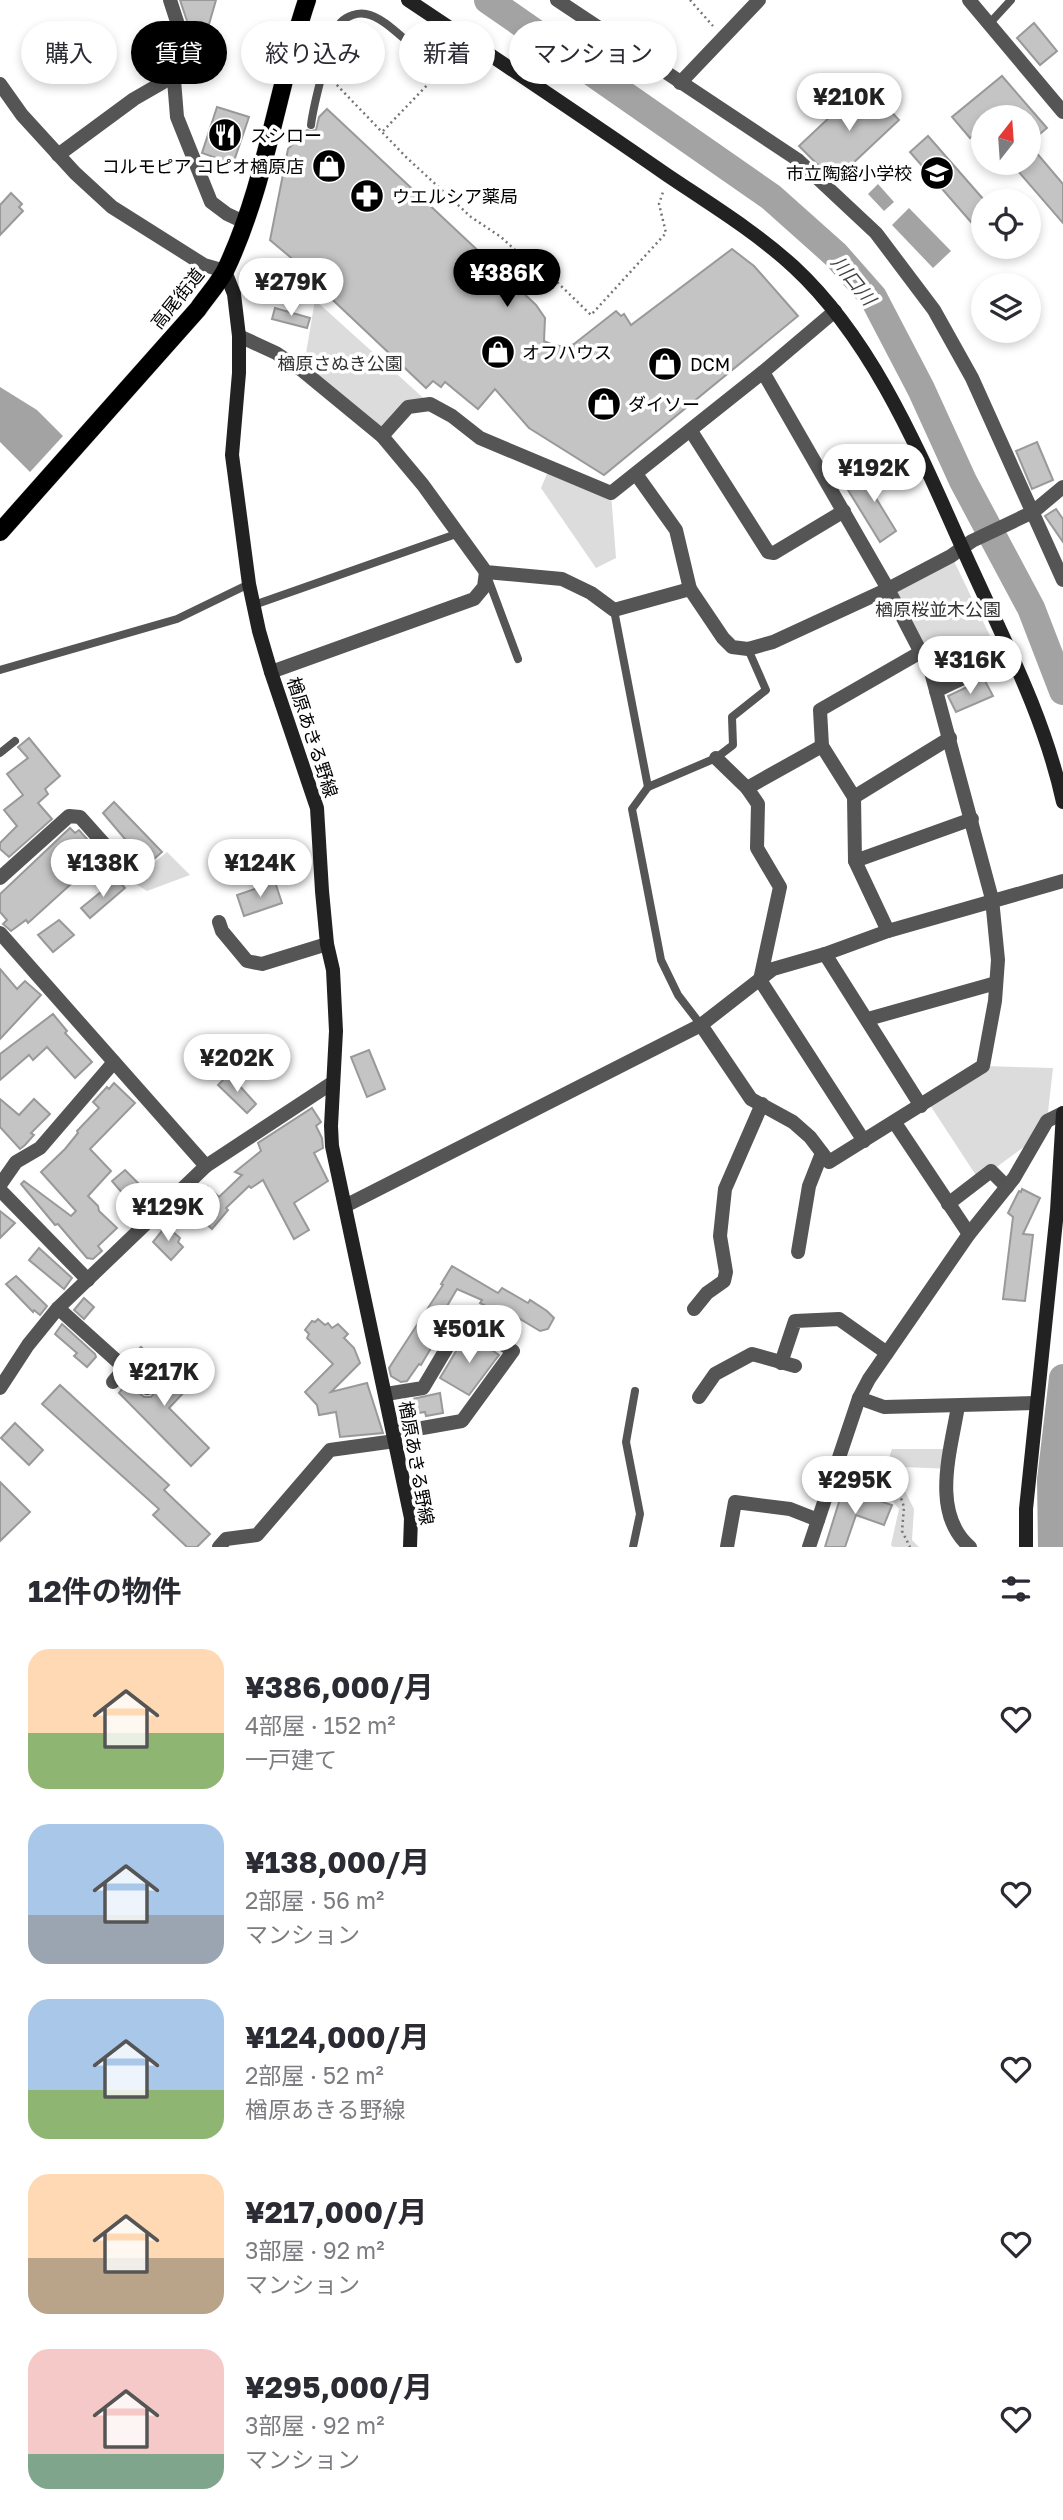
<!DOCTYPE html>
<html lang="ja">
<meta charset="utf-8">
<style>
:root{--surface:#fff;--page:#f2f2f3;--text:#2b2b33;--muted:#7c7c81;--accent:#000}
body{margin:0;font-family:"Golos Text","Noto Sans JP",sans-serif;background:var(--page);color:var(--text);height:100vh;display:flex;flex-direction:column;font-size:26px;white-space:nowrap}
*{box-sizing:border-box;margin:0}
p{font-size:23px;color:var(--muted)}
.icon{flex:none;width:38px;height:38px;fill:none;stroke:currentColor;stroke-width:2;stroke-linecap:round;stroke-linejoin:round}
.map{position:relative;height:1547px;overflow:hidden}
.drawer{display:flex;flex-direction:column;background:var(--surface);flex:1}
.drawer>*{flex:none}
.hud{position:absolute;left:21px;top:21px;width:700px;height:63px;display:flex;gap:14px}
.needle{width:46px;rotate:17deg}
.tools{position:absolute;left:971px;top:105px;display:grid;gap:14px}
.tools a{display:grid;place-items:center;width:70px;height:70px;border-radius:50%;background:var(--surface);box-shadow:0 4px 10px #0003;font-size:35px}
.price{position:absolute;translate:-50% -60px;padding:0 16px;border-radius:24px;background:#fff;color:#222;font-size:23px;line-height:46px;filter:drop-shadow(0 2px 4px #0008)}
.price::after{content:'';position:absolute;left:50%;top:42px;width:21px;height:16px;margin-left:-10px;background:inherit;clip-path:polygon(0 0,100% 0,50% 100%)}
.price.current{background:var(--accent);color:#fff}
ul{padding:0;list-style:none}
li{display:flex;align-items:center;gap:21px;height:175px;padding:0 28px}
li span{display:grid;place-items:center;flex:none;width:196px;height:140px;border-radius:21px;color:#555}
li>.icon{margin-inline-start:auto}
span .icon{width:84px;height:84px;fill:#fffc;stroke-width:1}
li b{font-size:30px}
h2{display:flex;justify-content:space-between;align-items:center;height:84px;padding:0 28px;font-size:30px}
.pill{padding:0 24px;border-radius:32px;background:var(--surface);box-shadow:0 4px 10px #0003;font-size:24px;line-height:63px}
.pill.current{background:var(--accent);color:#fff}
.map>svg:first-child{display:block}
</style>
<div class="map">
<svg width="1063" height="1547" viewBox="0 0 1063 1547">
<rect width="100%" height="100%" fill="#fff"/>
<g fill="#dcdcdc">
<path d="M315,300l115,104 -22,3 -26,29 -79,-65z"/>
<path d="M550,467l61,26 5,65 -20,10 -55,-80z"/>
<path d="M954,561l47,98 -65,32 -48,-102z"/>
<path d="M167,852l23,23 -43,16 -16,-10z"/>
<path d="M983,1066l70,2 -6,53 -11,17 -57,42 -51,-78z"/>
<path d="M892,1449h59l-2,20 -45,-2 -4,14 14,28 -2,31 7,7h-26l-2,-2 8,-36 -9,-11 -47,-16 6,-19 34,12z"/>
</g>
<g fill="#a3a3a3">
<path d="M878,184l16,18 -10,9 -16,-17z"/>
<path d="M909,208l42,43 -18,17 -41,-43z"/>
<path d="M0,387l37,23 26,26 -33,36 -30,-30z"/>
</g>
<g fill="none" stroke-linecap="round" stroke-linejoin="round">
<g stroke="#a3a3a3" stroke-width="28">
<path d="M488,0l283,197 65,58 37,42 48,92 42,92 68,127 32,83"/>
<path d="M1052,1547l-1,-67 12,-102"/>
</g>
</g>
<g fill="#c4c4c4" stroke="#999" stroke-width="2">
<path d="M180,0h36l-11,38 -14,-5z"/>
<path d="M1034,23l23,28 -17,14 -23,-27z"/>
<path d="M1002,76l45,52 -18,15v-26h-45v10l-14,11 -18,-21z"/>
<path d="M865,84l34,36 -65,61 -35,-35z"/>
<path d="M217,107l32,10 -16,47 -31,-11z"/>
<path d="M327,109l209,196 9,13 -1,23 9,4 14,2 7,-3 42,-33 5,5 3,-2 7,11 101,-76 22,17 44,50 -194,159 -75,-47 -34,-39 -17,20 -33,-27 -4,5 -8,-6 -7,7 -109,-103 4,-6 -14,-13 -5,1 -32,-27 18,-91 19,-19 4,1 5,-1 3,-13z"/>
<path d="M928,136l56,64v37l-74,-85z"/>
<path d="M1029,144l34,40v39l-52,-60h18z"/>
<path d="M11,193l11,11 -3,3 4,4 -23,24v-30z"/>
<path d="M275,308l35,10 -3,10 -35,-9z"/>
<path d="M1037,442l16,38 -21,9 -16,-38z"/>
<path d="M887,466l6,10 -22,14 25,41 -16,11 -32,-52z"/>
<path d="M1056,509l7,10v23l-18,-26z"/>
<path d="M984,679l9,17 -37,16 -8,-16z"/>
<path d="M29,738l31,38 -15,13 3,5 -10,9 14,16 -43,38 -9,-8v-6l17,-17 -13,-16 19,-15 -16,-21 21,-16 -10,-11z"/>
<path d="M114,802l48,50 -15,13 -44,-52z"/>
<path d="M70,828l5,5 4,-3 23,26 -74,67 -2,-3 -15,11 -8,-7 4,-4 -7,-8v-18z"/>
<path d="M117,879l8,9 -35,30 -9,-10z"/>
<path d="M275,882l7,21 -38,13 -7,-21z"/>
<path d="M59,920l15,15 -21,17 -15,-17z"/>
<path d="M0,969l17,20 8,-8 16,14 -41,44z"/>
<path d="M53,1014l14,17 -2,2 27,29 -17,16 -28,-31 -14,13 -4,-5 -29,25v-26z"/>
<path d="M369,1050l16,39 -18,8 -16,-40z"/>
<path d="M229,1074l27,30 -9,9 -29,-28z"/>
<path d="M114,1083l21,20 -45,46 21,22 -23,25 10,10 1,5 18,17 -19,18 4,5 -9,8 -6,-1 -29,-34 -3,1 -34,-41 3,-3 47,35 5,-5 -35,-39 24,-23 13,-16 -1,-2 22,-23 -6,-6 14,-15 2,2z"/>
<path d="M0,1099l19,16 15,-16 16,15 -19,19 3,2 -9,10 -5,4 -20,-22z"/>
<path d="M312,1108l9,14 -5,4 6,12 1,10 -9,5 14,28 -34,22 15,27 -15,9 -31,-59 -12,8 -2,-2 -23,22 2,2 -16,19 -22,-21 13,-19 3,3 2,-5 11,10 23,-22 -7,-3 26,-21 -3,-8z"/>
<path d="M125,1170l19,19 -14,13 -18,-21z"/>
<path d="M1022,1189l18,9 -17,36 10,1 -8,66 -22,-2 10,-82 -5,-4 11,-22 2,1z"/>
<path d="M0,1211l15,12 -15,15z"/>
<path d="M166,1226l14,12 -2,4 5,5 -12,13 -18,-18z"/>
<path d="M39,1248l33,30 -8,11 -35,-29z"/>
<path d="M452,1266l46,27 4,-5 26,15 2,-3 17,11 7,7 -6,11 -8,2 -25,-15 -2,4 -33,-17 2,-3 -25,-11 -14,24 7,3 -29,49 -2,-1 -12,17 -6,1 -10,-6 -2,-8 54,-83 -2,-1z"/>
<path d="M16,1276l31,30 -7,9 -6,-5 -1,2 -27,-28z"/>
<path d="M84,1298l10,9 -10,12 -10,-9z"/>
<path d="M318,1319l7,6 3,-2 4,5 6,-4 10,10 -4,4 10,10 6,15 -29,29 36,-9 16,50 -43,4 -4,-25 -17,3 -2,-10 -12,-13 28,-28 -26,-26 2,-4 -4,-4 7,-9 3,1z"/>
<path d="M62,1324l33,30 1,3 -9,10 -13,-11 3,-3 -22,-19z"/>
<path d="M467,1333l32,22 -30,40 -29,-17z"/>
<path d="M141,1347l25,22 2,-2 20,21 -19,20 40,40 -18,18 -72,-73 8,-10 17,14h7l5,-6 -2,-10 -24,-22z"/>
<path d="M60,1385l109,100 -5,5 46,44 -13,13h-10l-34,-32 6,-6 -117,-105z"/>
<path d="M440,1393l3,20 -17,3 -1,-4 -25,4 -1,-12h4v-3z"/>
<path d="M15,1423l28,27 -14,15 -28,-27z"/>
<path d="M0,1482l30,30 -30,29z"/>
<path d="M843,1489l49,16 -8,20 -28,-10 -11,32h-20z"/>
</g>
<g fill="none" stroke-linecap="round" stroke-linejoin="round">
<g stroke="#dbdbdb" stroke-width="19">
<path id="primary" d="M0,532l198,-223c9,-13 21,-26 28,-40 40,-85 51,-180 81,-269"/>
</g>
<g stroke="#777" stroke-width="2.5" stroke-dasharray="2 3.5" stroke-linecap="butt">
<path d="M690,0l23,26"/>
<path d="M447,63l8,-15"/>
<path d="M333,81l73,76 65,60 30,20 38,35 19,11 33,32 75,-82 -7,-29 4,-12"/>
<path d="M383,131l51,-53"/>
<path d="M850,1467l40,21 11,10 3,9 -2,24 8,16"/>
</g>
<g stroke="#555" stroke-width="8">
<path d="M989,24l22,-24"/>
<path d="M487,576l31,83"/>
<path d="M254,605l205,-72"/>
<path d="M614,610l34,177"/>
<path d="M0,670l177,-51 72,-35"/>
<path d="M0,753l15,-12"/>
<path d="M701,1025l-23,-30 -17,-35 -29,-151 16,-22 68,-29 17,-13 -1,-28 34,-27 -18,-41"/>
<path d="M633,1547l7,-33 -14,-72 9,-51"/>
</g>
<g stroke="#555" stroke-width="14">
<path d="M170,0l13,40 -9,40 3,37 34,85 16,12 17,8"/>
<path d="M557,0l241,160 78,73 58,77 38,68 91,202"/>
<path d="M969,0l94,112"/>
<path d="M680,83l79,-83"/>
<path d="M0,84l22,31 53,58 37,34 92,58 21,6"/>
<path d="M58,155l76,-56 33,-19h7"/>
<path d="M239,336l37,17 27,18 79,65 41,49 63,87 76,7 29,14 23,17 76,-21 33,49 9,9 16,2 25,-7 115,-53 63,-33 21,-15 61,-29 30,-25"/>
<path d="M691,431l77,121 6,1 70,-42"/>
<path d="M382,436l26,-29 22,-3 22,12 28,22 131,55 152,-121"/>
<path d="M636,474l40,56 14,59"/>
<path d="M271,672l203,-73 10,-12 2,-15"/>
<path d="M936,691l75,-36"/>
<path d="M716,758l31,30 11,16 -1,44 23,39 -20,93 104,161"/>
<path d="M747,788l75,-42"/>
<path d="M854,797l96,-59"/>
<path d="M855,861l117,-42"/>
<path d="M0,878l69,-62 11,1 50,56"/>
<path d="M219,922l3,9 25,30 15,3 65,-20"/>
<path d="M888,931l-33,-70 -1,-64 -32,-51 -2,-36 101,-58"/>
<path d="M0,933l206,233"/>
<path d="M825,954l96,152"/>
<path d="M868,1019l128,-36"/>
<path d="M701,1025l50,74 42,23 17,15 19,25 154,-96 12,-65 3,-41 -6,-61 -61,-227 -43,-83 -125,-217 72,-61"/>
<path d="M895,1123l74,111"/>
<path d="M0,1185l16,-23 24,-14 74,-86"/>
<path d="M0,1190l88,90"/>
<path d="M948,1204l43,-33 16,16"/>
<path d="M345,1206l356,-181 72,-56 52,-15 63,-23 175,-50"/>
<path d="M798,1252l11,-66 13,-33"/>
<path d="M58,1308l89,80"/>
<path d="M694,1309l13,-16 17,-12 2,-9 -6,-36 5,-47 37,-85"/>
<path d="M781,1363l14,-42 44,-2 48,34"/>
<path d="M113,1382l12,-14"/>
<path d="M0,1388l28,-43 30,-37 148,-142 126,-83"/>
<path d="M386,1394l37,-6 41,-69 49,32 -51,70 -68,12"/>
<path d="M699,1397l16,-23 37,-20 43,12"/>
<path d="M859,1398l25,9 152,-4"/>
<path d="M958,1406c-7,44 -28,107 12,141"/>
<path d="M219,1547l7,-8 31,-4 73,-85 65,-9"/>
<path d="M727,1547l8,-45 55,7 28,11"/>
<path d="M809,1547l50,-149 10,-19 100,-145 45,-56 33,-57 16,-8"/>
</g>
<g stroke="#222" stroke-width="14">
<path d="M408,0c87,58 174,116 259,175 43,29 89,57 127,92 84,78 130,197 177,300 35,77 74,152 92,235"/>
<path d="M225,271l9,23 5,42v37l-7,82 17,129 10,47 12,41 46,136 5,83 5,53 6,26 3,61 -5,95 1,20 79,372 -1,29"/>
<path d="M1026,1547v-38l31,-298 6,-98"/>
</g>
<use href="#primary" stroke="#000" stroke-width="18"/>
<path stroke="#555" stroke-width="8" d="M311,125c2,-17 20,-93 30,-103 6,-6 17,-10 25,-8 17,3 35,23 49,34"/>
</g>
<defs>
<g id="restaurant-disc" transform="scale(1.75)"><circle r="9.5" fill="#000" stroke="#fff"/><path d="M-5-6h1v4h1v-4h1v4h1v-4h1v5L-1.5 .5V6h-2V.5L-5-1ZM5-6V6H3V1.5H1.5Q1.5-4 5-6Z" fill="#fff"/></g>
<g id="shop-disc" transform="scale(1.75)"><circle r="9.5" fill="#000" stroke="#fff"/><path d="M-5-2.5h2.3a2.7 3.5 0 0 1 5.4 0H5L5.5 6h-11ZM-1.5-2.5h3a1.5 2.3 0 0 0-3 0Z" fill="#fff"/></g>
<g id="school-disc" transform="scale(1.75)"><circle r="9.5" fill="#000" stroke="#fff"/><path d="M0-5L7-2L0 1L-7-2ZM-4 1L0 2.5L4 1V4Q0 6-4 4Z" fill="#fff"/></g>
<g id="pharmacy-disc" transform="scale(1.75)"><circle r="9.5" fill="#000" stroke="#fff"/><path d="M-2-6h4v4h4v4h-4v4h-4v-4h-4v-4h4Z" fill="#fff"/></g>
</defs>
<g fill-rule="evenodd">
<use href="#restaurant-disc" x="225" y="135"/>
<use href="#shop-disc" x="329" y="166"/>
<use href="#school-disc" x="937" y="173"/>
<use href="#pharmacy-disc" x="367" y="196"/>
<use href="#shop-disc" x="498" y="352"/>
<use href="#shop-disc" x="665" y="364"/>
<use href="#shop-disc" x="604" y="404"/>
</g>
<g text-anchor="middle" dominant-baseline="central" stroke-width="7" stroke-linejoin="round" paint-order="stroke">
<g font-size="18" fill="#000" stroke="#fff" text-anchor="start">
<text x="250" y="135">スシロー</text>
<text x="304" y="166" text-anchor="end">コルモピア コピオ楢原店</text>
<text x="912" y="173" text-anchor="end">市立陶鎔小学校</text>
<text x="392" y="196">ウエルシア薬局</text>
<text x="522" y="352">オフハウス</text>
<text x="690" y="364">DCM</text>
<text x="628" y="404">ダイソー</text>
</g>
<g font-size="18" fill="#000" stroke="#fff">
<text transform="translate(177 298) rotate(-51)">高尾街道</text>
<text transform="translate(313 737) rotate(72)">楢原あきる野線</text>
<text transform="translate(417 1463) rotate(80)">楢原あきる野線</text>
</g>
<g font-size="18" fill="#333" stroke="#fff">
<text x="340" y="363">楢原さぬき公園</text>
<text x="938" y="609">楢原桜並木公園</text>
</g>
<g font-size="19" font-style="italic" fill="#444" stroke="#fff">
<text transform="translate(854 280) rotate(51)">川口川</text>
</g>
</g>
</svg>
<div class="tools">
<a><svg class="needle" viewBox="-14 -14 28 28"><path d="M0-13l5 13h-10z" fill="#e53935"/><path d="M0 13l5-13h-10z" fill="#7c7c81"/></svg></a>
<a><svg class="icon" aria-label="locate" viewBox="0 0 24 24"><circle cx="12" cy="12" r="6"/><path d="M12 2v4M12 18v4M2 12h4M18 12h4"/></svg></a>
<a><svg class="icon" aria-label="layers" viewBox="0 0 24 24"><path d="M12 4l9 5-9 5-9-5zM3 14l9 5 9-5"/></svg></a>
</div>
<b class="price" style="left:849px;top:133px">¥210K</b>
<b class="price current" style="left:507px;top:309px">¥386K</b>
<b class="price" style="left:291px;top:318px">¥279K</b>
<b class="price" style="left:874px;top:504px">¥192K</b>
<b class="price" style="left:970px;top:696px">¥316K</b>
<b class="price" style="left:103px;top:899px">¥138K</b>
<b class="price" style="left:260px;top:899px">¥124K</b>
<b class="price" style="left:237px;top:1094px">¥202K</b>
<b class="price" style="left:168px;top:1243px">¥129K</b>
<b class="price" style="left:469px;top:1365px">¥501K</b>
<b class="price" style="left:164px;top:1408px">¥217K</b>
<b class="price" style="left:855px;top:1516px">¥295K</b>
<div class="hud">
<a class="pill">購入</a>
<a class="pill current">賃貸</a>
<a class="pill">絞り込み</a>
<a class="pill">新着</a>
<a class="pill">マンション</a>
</div>
</div>
<section class="drawer">
<h2>12件の物件<svg class="icon" aria-label="filters" viewBox="0 0 24 24"><path d="M4 7h16M4 17h16"/><circle cx="9" cy="7" r="2"/><circle cx="15" cy="17" r="2"/></svg></h2>
<ul>
<li><span style="background:linear-gradient(#ffd9b3 60%,#8fb573 0)"><svg class="icon" aria-label="home" viewBox="0 0 24 24"><path d="M3 11l9-7 9 7M6 9v11h12V9"/></svg></span><div><b>¥386,000/月</b><p>4部屋 · 152 m²</p><p>一戸建て</p></div><svg class="icon" aria-label="heart" viewBox="0 0 24 24"><path d="M12 20l-8-8c-3-5 5-10 8-4 3-6 11-1 8 4z"/></svg></li>
<li><span style="background:linear-gradient(#a9c7e8 65%,#9aa5b1 0)"><svg class="icon" aria-label="home" viewBox="0 0 24 24"><path d="M3 11l9-7 9 7M6 9v11h12V9"/></svg></span><div><b>¥138,000/月</b><p>2部屋 · 56 m²</p><p>マンション</p></div><svg class="icon" aria-label="heart" viewBox="0 0 24 24"><path d="M12 20l-8-8c-3-5 5-10 8-4 3-6 11-1 8 4z"/></svg></li>
<li><span style="background:linear-gradient(#a9c7e8 65%,#8fb573 0)"><svg class="icon" aria-label="home" viewBox="0 0 24 24"><path d="M3 11l9-7 9 7M6 9v11h12V9"/></svg></span><div><b>¥124,000/月</b><p>2部屋 · 52 m²</p><p>楢原あきる野線</p></div><svg class="icon" aria-label="heart" viewBox="0 0 24 24"><path d="M12 20l-8-8c-3-5 5-10 8-4 3-6 11-1 8 4z"/></svg></li>
<li><span style="background:linear-gradient(#ffd9b3 60%,#b9a48a 0)"><svg class="icon" aria-label="home" viewBox="0 0 24 24"><path d="M3 11l9-7 9 7M6 9v11h12V9"/></svg></span><div><b>¥217,000/月</b><p>3部屋 · 92 m²</p><p>マンション</p></div><svg class="icon" aria-label="heart" viewBox="0 0 24 24"><path d="M12 20l-8-8c-3-5 5-10 8-4 3-6 11-1 8 4z"/></svg></li>
<li><span style="background:linear-gradient(#f6c9c9 75%,#7fa58c 0)"><svg class="icon" aria-label="home" viewBox="0 0 24 24"><path d="M3 11l9-7 9 7M6 9v11h12V9"/></svg></span><div><b>¥295,000/月</b><p>3部屋 · 92 m²</p><p>マンション</p></div><svg class="icon" aria-label="heart" viewBox="0 0 24 24"><path d="M12 20l-8-8c-3-5 5-10 8-4 3-6 11-1 8 4z"/></svg></li>
</ul>
</section>
